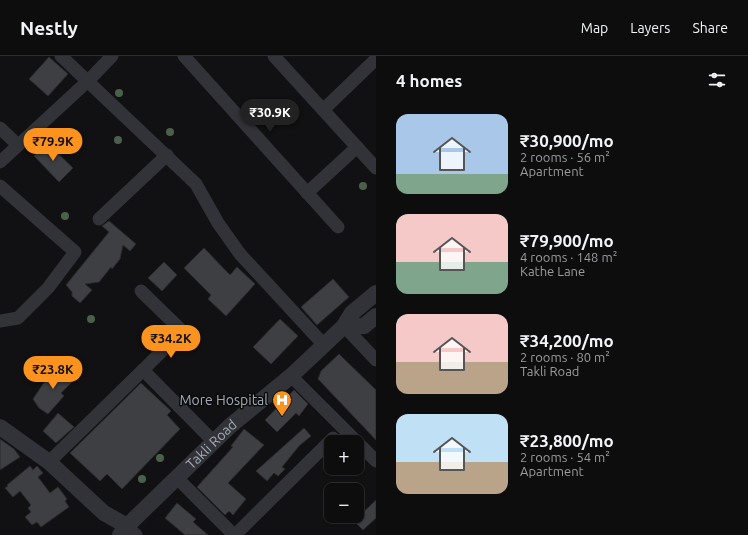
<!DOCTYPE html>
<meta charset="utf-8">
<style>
:root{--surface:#0d0d0e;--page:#1b1b1c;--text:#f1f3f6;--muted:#9a9c9e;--line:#2d2d2e;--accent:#fd931f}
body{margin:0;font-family:Ubuntu,sans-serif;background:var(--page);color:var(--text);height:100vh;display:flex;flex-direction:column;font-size:15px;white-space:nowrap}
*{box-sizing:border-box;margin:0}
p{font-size:13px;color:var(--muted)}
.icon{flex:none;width:22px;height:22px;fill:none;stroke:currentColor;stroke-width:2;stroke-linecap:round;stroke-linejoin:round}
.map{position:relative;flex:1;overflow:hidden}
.details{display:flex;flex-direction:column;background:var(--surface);width:372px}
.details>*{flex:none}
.tools{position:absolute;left:324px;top:379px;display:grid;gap:8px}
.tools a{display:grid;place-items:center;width:40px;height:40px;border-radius:8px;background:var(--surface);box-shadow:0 1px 3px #0004,0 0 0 1px var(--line);font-size:20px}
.price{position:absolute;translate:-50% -34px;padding:0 9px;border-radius:14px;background:var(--accent);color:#111;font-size:13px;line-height:26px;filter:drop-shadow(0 1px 2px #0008)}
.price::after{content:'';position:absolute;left:50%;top:24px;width:12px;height:9px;margin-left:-6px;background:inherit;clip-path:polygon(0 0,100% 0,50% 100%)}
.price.on{background:#222;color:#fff}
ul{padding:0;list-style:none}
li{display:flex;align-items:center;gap:12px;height:100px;padding:0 20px}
li span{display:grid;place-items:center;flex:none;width:112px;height:80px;border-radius:12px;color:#555}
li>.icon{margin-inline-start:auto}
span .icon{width:48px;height:48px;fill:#fffc;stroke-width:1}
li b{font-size:17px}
h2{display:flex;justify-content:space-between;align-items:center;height:48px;padding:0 20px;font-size:17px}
header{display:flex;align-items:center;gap:24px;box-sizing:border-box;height:56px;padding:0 20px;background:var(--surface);border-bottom:1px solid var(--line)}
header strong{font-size:19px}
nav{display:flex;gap:22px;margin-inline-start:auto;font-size:14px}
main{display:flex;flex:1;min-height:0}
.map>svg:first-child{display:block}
</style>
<header>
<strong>Nestly</strong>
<nav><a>Map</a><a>Layers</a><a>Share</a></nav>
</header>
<main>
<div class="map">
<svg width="376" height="479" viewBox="0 0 376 479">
<rect width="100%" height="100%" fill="#111113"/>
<g fill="#3d3f43" stroke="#2b2b2f">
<path d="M49,1l19,17 -20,22 -19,-17z"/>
<path d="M47,87l26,25 -14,14 -25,-26z"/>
<path d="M109,165l27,23 -6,7 -7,-6 -3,14 -8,10 -1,-2 -12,15 -14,2 7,6 -12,13 -8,-7v-4l-6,-7 43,-53 -7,-6z"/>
<path d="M204,192l26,27 7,-8 18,17 -29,32 -18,-17 3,-4 -27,-27z"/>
<path d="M164,206l13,13 -15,16 -14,-13z"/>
<path d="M333,223l16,18 -32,28 -16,-18z"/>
<path d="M280,263l18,17 -27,28 -18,-17z"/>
<path d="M339,298l37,36v50l-58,-61 3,-8z"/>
<path d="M59,310l15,14 -13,13 3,3 -16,18 -9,-6 -6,-9 10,-15z"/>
<path d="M141,327l30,28 -4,4 13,14 -58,60 -15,-15 -7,7 -30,-28z"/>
<path d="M294,334l14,14 -9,12 -3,-3 -19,19 -12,-12z"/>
<path d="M58,357l16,14 -18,16 -13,-12z"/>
<path d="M304,372l7,8 -12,10 -17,21 3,2 -7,7 -4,-3 -7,8 -11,-10z"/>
<path d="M244,373l20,16 -36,38 18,16 -13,16 -4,-4 -4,4 -28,-28 36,-40 -2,-1z"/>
<path d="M0,383l14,10 6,8 -20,13z"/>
<path d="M30,410l3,4 4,-4 6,7 -5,4 12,16 8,-6 9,12 -2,2 4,6 -28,20 -4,-5 -5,3 -7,-8 6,-5 -3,-4 3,-3 -11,-14 -7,6 -8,-9 3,-2 -1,-1z"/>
<path d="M376,444v18l-13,12 -9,-9z"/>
<path d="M177,447l19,16 -3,3 15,13h-23l-20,-17z"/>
</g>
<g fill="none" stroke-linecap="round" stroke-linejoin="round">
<g stroke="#323338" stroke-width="13">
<path d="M61,0l135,128 22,39 22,31 84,91"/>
<path d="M184,0l154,171"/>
<path d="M274,0l102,112"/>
<path d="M323,54l53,-51"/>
<path d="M0,72l18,17"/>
<path d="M0,106l89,-82 23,-24"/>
<path d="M0,130l75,66 -27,36 -30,30 -18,3"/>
<path d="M307,137l50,-46"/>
<path d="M99,163l68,-64"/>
<path d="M141,235l41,40 -39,39 71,72"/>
<path d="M344,270l32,34"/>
<path d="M291,320l85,85"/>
<path d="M49,406l94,-92"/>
<path d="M177,422l57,57"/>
<path d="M127,470l9,9"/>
<path d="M235,479l98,-97"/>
</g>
<g stroke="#323338" stroke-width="16">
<path d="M344,270h20l12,-10"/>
<path d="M0,371l49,35 55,51 23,13"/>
<path id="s1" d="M120,479l7,-9 103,-100 61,-50 33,-31 20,-19 8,-13 24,-20"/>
</g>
</g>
<g fill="#4b604a">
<circle cx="119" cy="37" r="4"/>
<circle cx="170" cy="76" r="4"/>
<circle cx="118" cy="84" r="4"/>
<circle cx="363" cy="130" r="4"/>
<circle cx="65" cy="160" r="4"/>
<circle cx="91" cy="263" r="4"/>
<circle cx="160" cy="402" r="4"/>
<circle cx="142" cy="423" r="4"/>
</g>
<defs>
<g id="hospital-pin" transform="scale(1)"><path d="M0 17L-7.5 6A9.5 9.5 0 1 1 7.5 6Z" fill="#fd931f" stroke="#0c0c0d"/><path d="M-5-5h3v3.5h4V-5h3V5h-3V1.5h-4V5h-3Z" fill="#fff"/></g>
</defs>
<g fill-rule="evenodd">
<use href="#hospital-pin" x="282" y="344"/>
</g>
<g text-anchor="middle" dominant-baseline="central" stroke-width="3" stroke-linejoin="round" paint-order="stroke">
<g font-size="14" fill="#a1aab4" stroke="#0c0c0d" text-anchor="end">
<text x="268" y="344">More Hospital</text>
</g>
<g font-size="14" fill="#a1aab4" stroke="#0c0c0d">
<text stroke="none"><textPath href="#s1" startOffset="129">Takli Road</textPath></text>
</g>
</g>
</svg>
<div class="tools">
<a>+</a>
<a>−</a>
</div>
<b class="price on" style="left:270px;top:77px">₹30.9K</b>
<b class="price" style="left:53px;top:106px">₹79.9K</b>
<b class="price" style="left:171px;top:303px">₹34.2K</b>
<b class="price" style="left:53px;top:334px">₹23.8K</b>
</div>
<section class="details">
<h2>4 homes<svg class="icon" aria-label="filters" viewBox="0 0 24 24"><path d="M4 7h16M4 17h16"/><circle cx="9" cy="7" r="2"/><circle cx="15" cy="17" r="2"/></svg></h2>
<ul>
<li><span style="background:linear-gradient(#a9c7e8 75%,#7fa58c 0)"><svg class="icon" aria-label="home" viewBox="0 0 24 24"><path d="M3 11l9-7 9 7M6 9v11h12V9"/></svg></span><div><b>₹30,900/mo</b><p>2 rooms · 56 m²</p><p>Apartment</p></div></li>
<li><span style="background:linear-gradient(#f6c9c9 60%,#7fa58c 0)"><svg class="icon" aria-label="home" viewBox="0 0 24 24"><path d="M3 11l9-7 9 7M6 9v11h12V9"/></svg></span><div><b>₹79,900/mo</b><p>4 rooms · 148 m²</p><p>Kathe Lane</p></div></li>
<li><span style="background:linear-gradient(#f6c9c9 60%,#b9a48a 0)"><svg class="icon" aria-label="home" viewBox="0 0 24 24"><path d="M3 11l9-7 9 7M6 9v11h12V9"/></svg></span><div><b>₹34,200/mo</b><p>2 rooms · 80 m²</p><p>Takli Road</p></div></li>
<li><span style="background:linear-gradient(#bfe0f5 60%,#b9a48a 0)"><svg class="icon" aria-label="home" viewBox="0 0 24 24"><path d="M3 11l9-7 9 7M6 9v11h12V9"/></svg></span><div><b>₹23,800/mo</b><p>2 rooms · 54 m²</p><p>Apartment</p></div></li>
</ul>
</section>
</main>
